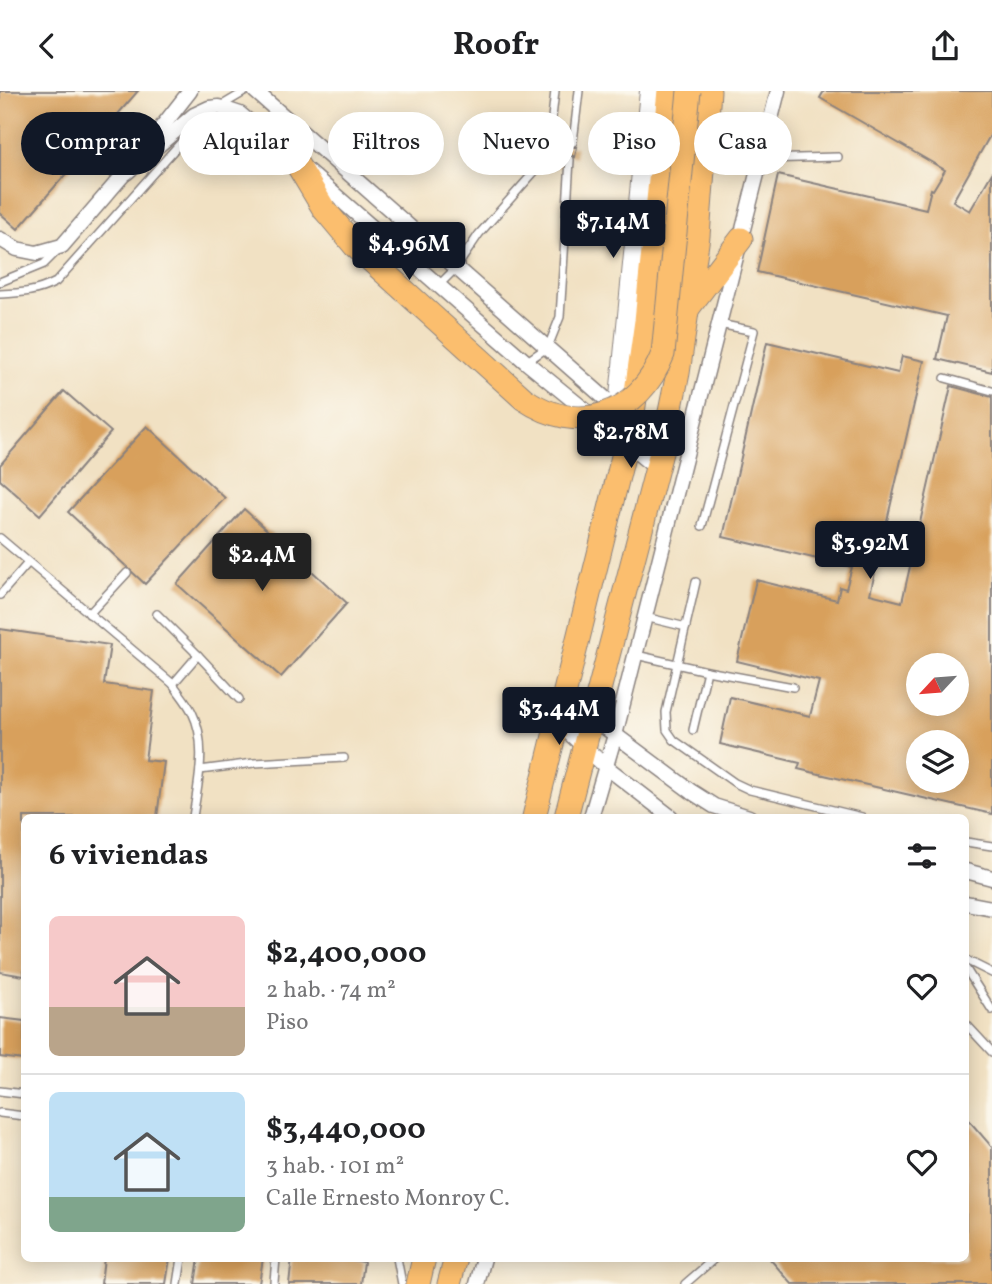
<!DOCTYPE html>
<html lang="es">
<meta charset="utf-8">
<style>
:root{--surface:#fff;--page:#f2f2f2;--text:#202124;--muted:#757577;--line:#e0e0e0;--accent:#111827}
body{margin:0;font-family:Vollkorn,serif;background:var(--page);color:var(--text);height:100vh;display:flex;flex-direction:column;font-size:26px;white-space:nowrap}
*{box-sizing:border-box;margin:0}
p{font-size:23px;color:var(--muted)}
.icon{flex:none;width:38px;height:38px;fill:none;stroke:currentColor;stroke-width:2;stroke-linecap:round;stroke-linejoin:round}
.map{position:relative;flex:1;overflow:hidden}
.drawer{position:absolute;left:21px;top:723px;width:948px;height:448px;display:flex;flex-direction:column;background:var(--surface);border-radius:10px;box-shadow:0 4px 18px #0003}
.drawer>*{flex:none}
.banner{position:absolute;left:21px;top:21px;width:950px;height:63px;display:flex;gap:14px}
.needle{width:46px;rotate:244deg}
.controls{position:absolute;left:906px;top:562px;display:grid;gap:14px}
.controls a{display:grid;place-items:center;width:63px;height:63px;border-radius:50%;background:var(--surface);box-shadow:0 4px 18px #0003;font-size:35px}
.price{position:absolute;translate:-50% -60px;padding:0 16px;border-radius:7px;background:var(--accent);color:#fff;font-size:23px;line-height:46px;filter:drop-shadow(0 2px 4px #0008)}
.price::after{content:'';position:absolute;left:50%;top:42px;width:21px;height:16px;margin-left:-10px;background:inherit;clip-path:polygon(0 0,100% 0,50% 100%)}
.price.active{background:#222;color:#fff}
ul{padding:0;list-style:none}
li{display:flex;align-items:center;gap:21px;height:175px;padding:0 28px}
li+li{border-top:2px solid var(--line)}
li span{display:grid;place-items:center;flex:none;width:196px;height:140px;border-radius:10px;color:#555}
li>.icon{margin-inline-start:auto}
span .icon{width:84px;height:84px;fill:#fffc;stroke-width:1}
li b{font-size:30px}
h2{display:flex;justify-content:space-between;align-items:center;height:84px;padding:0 28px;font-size:30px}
.chip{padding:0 24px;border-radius:32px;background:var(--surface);box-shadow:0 4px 18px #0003;font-size:24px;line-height:63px}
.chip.active{background:var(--accent);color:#fff}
header{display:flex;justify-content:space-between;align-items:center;height:91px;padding:0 28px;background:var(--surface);font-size:32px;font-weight:700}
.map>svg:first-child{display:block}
</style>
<header><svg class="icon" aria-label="back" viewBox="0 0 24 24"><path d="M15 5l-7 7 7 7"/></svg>Roofr<svg class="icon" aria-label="share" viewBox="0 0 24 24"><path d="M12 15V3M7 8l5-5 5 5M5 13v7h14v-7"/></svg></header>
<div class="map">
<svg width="992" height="1193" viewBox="0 0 992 1193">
<rect width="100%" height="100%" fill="#fbf7ec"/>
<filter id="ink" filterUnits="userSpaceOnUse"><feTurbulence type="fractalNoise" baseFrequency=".0143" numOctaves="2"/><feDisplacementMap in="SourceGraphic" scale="14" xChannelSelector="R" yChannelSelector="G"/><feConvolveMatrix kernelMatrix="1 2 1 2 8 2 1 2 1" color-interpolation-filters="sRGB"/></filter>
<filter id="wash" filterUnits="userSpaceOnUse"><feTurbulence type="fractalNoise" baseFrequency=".00686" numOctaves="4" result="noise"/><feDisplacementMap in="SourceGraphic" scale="28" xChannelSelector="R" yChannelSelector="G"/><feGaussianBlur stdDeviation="1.57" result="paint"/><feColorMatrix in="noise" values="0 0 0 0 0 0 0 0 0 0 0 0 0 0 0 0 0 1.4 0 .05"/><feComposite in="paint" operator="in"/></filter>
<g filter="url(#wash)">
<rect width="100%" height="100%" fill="#f1e1c3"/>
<g id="blocks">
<g fill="#d8a05c" fill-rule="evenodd">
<path d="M0,0h138l-120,138 -18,-16z"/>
<path d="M824,0h168v41l-39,69 17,10 22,-38v199l-55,-13 10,-43 -190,-44 21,-97 148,34 5,-20 2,1 12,-20 -125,-72z"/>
<path d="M565,50l5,6h7l-2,10 -7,-3 -5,4 -2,9 -10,-2 1,-8h-4l4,-10 12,2z"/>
<path d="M767,251l131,31 4,-17 22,5 -54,233 32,8 49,-216 41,11v417l-194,-45 2,-6 -80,-19 10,-47 80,19 9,-35 -82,-20 19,-81 81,20 3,-13 6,2 6,-22 -129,-30zM919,574h38v38h-38zM919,651h38v39h-38z"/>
<path d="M64,300l47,41 -71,83 -40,-35v-15z"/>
<path d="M147,335l78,72 -80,86 -77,-72z"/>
<path d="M244,418l103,94 -66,74 -104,-93z"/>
<path d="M0,538l110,16 -6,39 50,7 -9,69 19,2 -7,55h-133v159l-24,-4z"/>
<path d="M0,927l24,3v39l-24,-3z"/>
<path d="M966,1026l26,30v137h-200l-23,-26h197z"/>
<path d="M104,1167h66l-4,26h-65z"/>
<path d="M199,1167h64l-4,26h-64z"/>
<path d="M292,1167h48l24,4 -3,22h-72z"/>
</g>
</g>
</g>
<g filter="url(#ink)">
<use href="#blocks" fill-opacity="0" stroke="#8a827f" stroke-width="2"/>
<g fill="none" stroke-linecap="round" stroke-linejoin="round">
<g stroke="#8a827f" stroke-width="10">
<g id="service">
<path d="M573,51l6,-51"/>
<path d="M761,68l77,-2"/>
<path d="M0,191l44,-18 15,-15"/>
<path d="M439,194l17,-17 23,-34 57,-64 14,-35 5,-44"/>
<path d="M0,203c21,-1 37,-2 56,-12l135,-151 28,-24 27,-16"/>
<path d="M526,271l22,-15 12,-30 10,-157"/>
<path d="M945,287l47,13"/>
<path d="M702,435l52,-195 -35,-7"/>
<path d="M0,447l173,146c6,9 14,18 19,28 16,32 6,71 1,105"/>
<path d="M696,491l-30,130 1,18 7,10 61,43 15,7 112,27"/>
<path d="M0,504l28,-32"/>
<path d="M89,523l38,-41"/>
<path d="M157,523l41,41"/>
<path d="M645,526l41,10"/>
<path d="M636,564l71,16 86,16"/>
<path d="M173,593l25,-29 41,44"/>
<path d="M693,639l14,-59"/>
<path d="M200,679l54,-7 90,-5"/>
<path d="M966,751l26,4"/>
<path d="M966,869l26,13"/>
<path d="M966,878l26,41"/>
<path d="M966,933l26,28"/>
<path d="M0,1000l24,3"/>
<path d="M0,1022l24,3"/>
<path d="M397,1167l5,26"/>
<path d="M274,1191l2,-24"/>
<path d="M178,1193l4,-26"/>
<path d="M685,1193l30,-26"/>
</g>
</g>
<g stroke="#8a827f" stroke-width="17">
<g id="minor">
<path d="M255,0l362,318 47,32"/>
<path d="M143,60l47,-60"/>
<path d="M126,82l68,-58 15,-7 10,-1 21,7 54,45 232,203 130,106"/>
<path d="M0,148l17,10 20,4 25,-7 68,-79"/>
<path d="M563,605l129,96 22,14 35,11"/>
<path d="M557,631l48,44 66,51"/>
<path d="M591,726l24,-82 163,-644"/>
<path d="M966,780l26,7"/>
<path d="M966,812l26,5"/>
<path d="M477,1193l7,-26"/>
</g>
</g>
<g stroke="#8a827f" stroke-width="20">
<path id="tertiary" d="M613,342l6,-36 30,-306"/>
</g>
<g stroke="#8a827f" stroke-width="25">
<g id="primary">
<path d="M294,68l30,50"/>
<path d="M689,216l52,-68"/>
<path d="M534,726l98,-397 14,-99 23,-230"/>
<path d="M566,726l98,-376 14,-68 20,-137 11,-145"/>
<path d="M418,1193l6,-26"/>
<path d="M449,1193l7,-26"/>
</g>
</g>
<use href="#service" stroke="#fff" stroke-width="7"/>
<use href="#minor" stroke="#fff" stroke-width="14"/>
<use href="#tertiary" stroke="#fff" stroke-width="18"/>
<use href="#primary" stroke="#fbbe6e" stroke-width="23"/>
<g stroke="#8a827f" stroke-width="25" stroke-linecap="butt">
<path id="primary-bridge" d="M324,118l31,37 169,153c56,38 115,16 139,-45l26,-263"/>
</g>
<use href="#primary-bridge" stroke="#fbbe6e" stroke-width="23"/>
</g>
</g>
</svg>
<div class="controls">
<a><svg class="needle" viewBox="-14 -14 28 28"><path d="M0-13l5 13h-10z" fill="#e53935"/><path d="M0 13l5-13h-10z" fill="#757577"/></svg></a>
<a><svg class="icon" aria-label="layers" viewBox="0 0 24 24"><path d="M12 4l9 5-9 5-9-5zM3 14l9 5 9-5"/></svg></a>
</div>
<b class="price" style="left:613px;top:169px">$7.14M</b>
<b class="price" style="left:409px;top:191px">$4.96M</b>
<b class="price" style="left:631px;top:379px">$2.78M</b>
<b class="price" style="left:870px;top:490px">$3.92M</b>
<b class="price active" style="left:262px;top:502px">$2.4M</b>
<b class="price" style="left:559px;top:656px">$3.44M</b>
<div class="banner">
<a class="chip active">Comprar</a>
<a class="chip">Alquilar</a>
<a class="chip">Filtros</a>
<a class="chip">Nuevo</a>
<a class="chip">Piso</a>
<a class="chip">Casa</a>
</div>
<section class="drawer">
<h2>6 viviendas<svg class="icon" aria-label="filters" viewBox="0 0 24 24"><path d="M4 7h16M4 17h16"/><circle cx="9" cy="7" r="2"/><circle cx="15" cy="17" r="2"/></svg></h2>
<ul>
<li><span style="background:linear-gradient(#f6c9c9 65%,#b9a48a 0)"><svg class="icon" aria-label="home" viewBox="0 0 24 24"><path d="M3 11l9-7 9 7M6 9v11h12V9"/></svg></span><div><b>$2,400,000</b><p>2 hab. · 74 m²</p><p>Piso</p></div><svg class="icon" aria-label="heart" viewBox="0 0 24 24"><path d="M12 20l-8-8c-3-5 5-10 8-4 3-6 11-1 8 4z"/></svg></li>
<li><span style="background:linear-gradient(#bfe0f5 75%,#7fa58c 0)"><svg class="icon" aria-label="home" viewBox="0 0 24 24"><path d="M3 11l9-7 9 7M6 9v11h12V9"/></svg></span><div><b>$3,440,000</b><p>3 hab. · 101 m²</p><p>Calle Ernesto Monroy C.</p></div><svg class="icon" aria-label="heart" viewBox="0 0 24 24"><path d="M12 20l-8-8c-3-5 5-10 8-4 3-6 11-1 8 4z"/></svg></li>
</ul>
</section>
</div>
